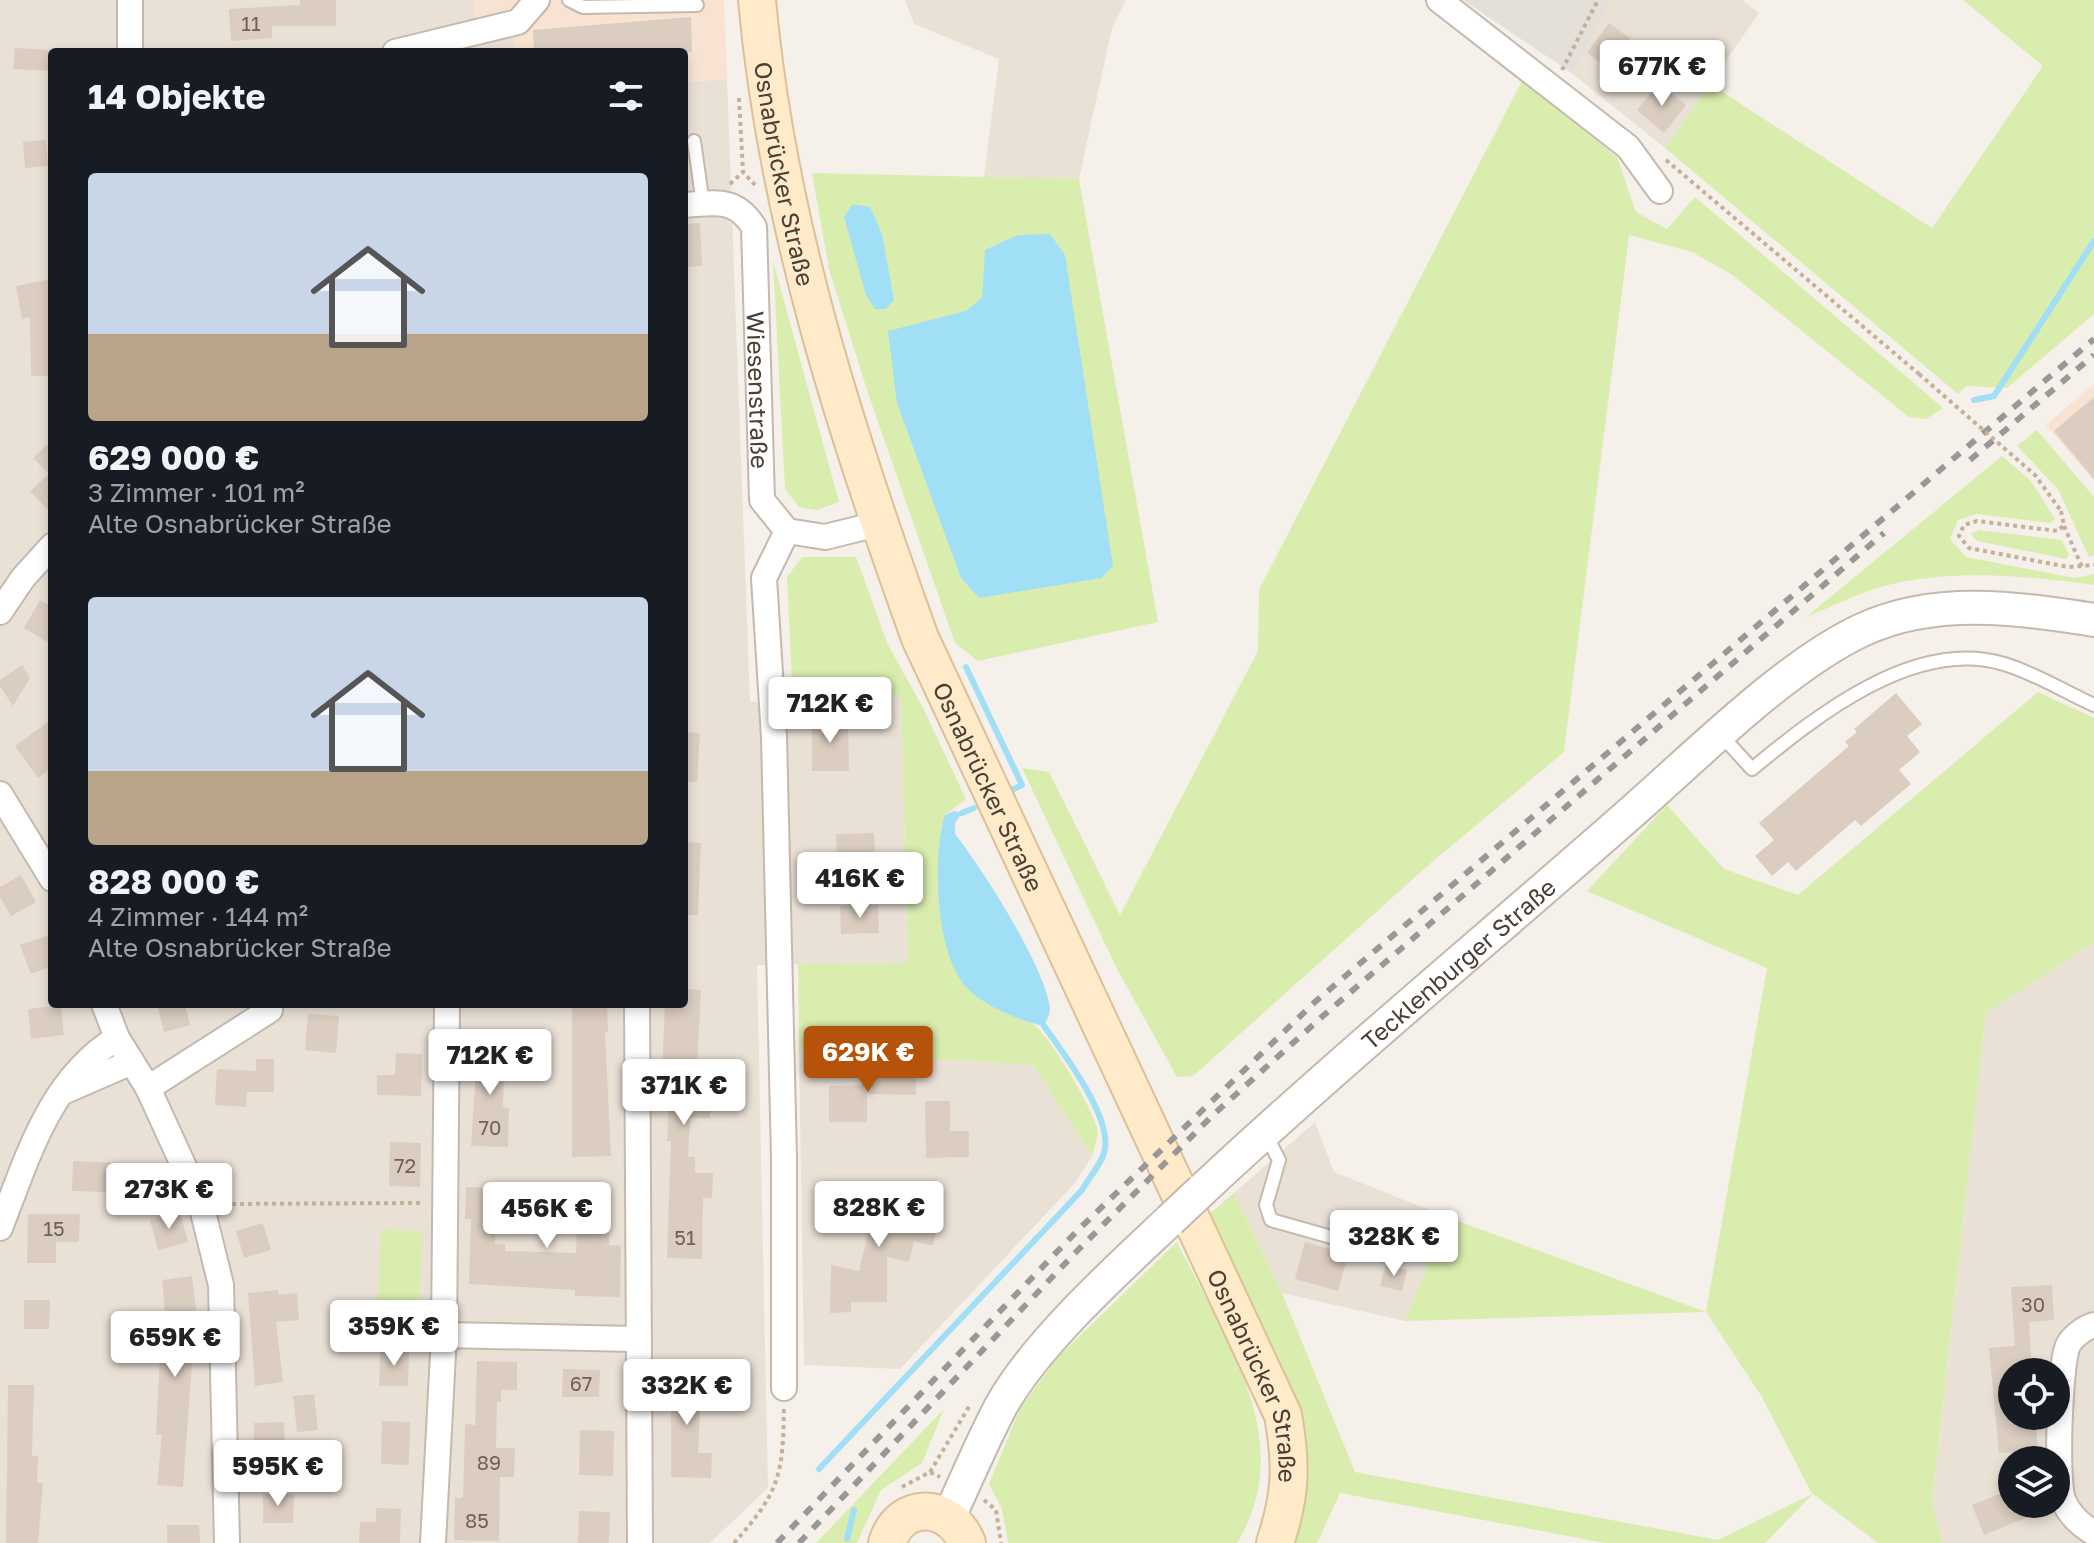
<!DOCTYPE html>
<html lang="de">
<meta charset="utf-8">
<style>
:root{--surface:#171b24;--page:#20242c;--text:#f1f3f6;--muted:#9ea1a6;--accent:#b45309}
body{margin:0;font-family:"Golos Text",sans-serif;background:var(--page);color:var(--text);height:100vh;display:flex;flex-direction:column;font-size:30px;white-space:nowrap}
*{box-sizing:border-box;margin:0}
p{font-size:26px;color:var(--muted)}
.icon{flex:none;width:44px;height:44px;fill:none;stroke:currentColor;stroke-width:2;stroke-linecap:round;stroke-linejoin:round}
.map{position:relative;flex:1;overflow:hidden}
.side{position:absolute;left:48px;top:48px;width:640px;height:960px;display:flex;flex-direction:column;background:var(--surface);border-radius:8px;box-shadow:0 4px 12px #0003}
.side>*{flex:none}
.fabs{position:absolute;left:1998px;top:1358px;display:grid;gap:16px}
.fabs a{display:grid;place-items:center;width:72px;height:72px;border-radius:50%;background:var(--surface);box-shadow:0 4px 12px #0003;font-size:40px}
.price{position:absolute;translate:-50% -68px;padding:0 18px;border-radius:8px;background:#fff;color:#222;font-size:26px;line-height:52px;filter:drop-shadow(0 2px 4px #0008)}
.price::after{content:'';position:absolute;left:50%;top:48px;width:24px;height:18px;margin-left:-12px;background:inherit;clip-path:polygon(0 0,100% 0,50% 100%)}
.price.on{background:var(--accent);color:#fff}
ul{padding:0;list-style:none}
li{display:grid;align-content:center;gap:16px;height:424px;padding:0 40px}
li span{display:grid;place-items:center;height:248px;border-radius:8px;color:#555}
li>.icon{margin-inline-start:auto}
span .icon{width:144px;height:144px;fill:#fffc;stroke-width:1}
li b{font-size:34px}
h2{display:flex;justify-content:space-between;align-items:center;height:96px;padding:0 40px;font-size:34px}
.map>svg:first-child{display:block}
</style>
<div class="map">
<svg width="2094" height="1543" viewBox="0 0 2094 1543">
<rect width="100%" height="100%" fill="#f5f0e9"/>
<g fill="#eae1d6" fill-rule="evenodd">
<path d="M0,0h473l6,40 36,-6v18h-463v952h632v-922l43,-3 23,623 151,-6 7,267 -151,2 11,523 -58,55h-710z"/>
<path d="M905,0h221l-14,28 -33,151 -95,-2 15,-118 -85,-35z"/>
<path d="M1612,0h130l17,13 -94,135 -92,-74z"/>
<path d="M2094,942v601h-152l-10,-39 54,-491zM2012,1372h44v44h-44zM2012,1460h44v44h-44z"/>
<path d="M799,1051l234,14 59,91 -17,27 -175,186 -96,-4z"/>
<path d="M1315,1122l19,50 113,45 -42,104 -123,-28 -48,-100z"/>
</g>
<g fill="#f8e3d3">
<path d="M473,0h251l3,79 -43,3v-30h-169l-1,-18 -35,6z"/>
<path d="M2094,384v97l-48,-56z"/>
</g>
<path fill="#e5dfda" d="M1463,0h149l-39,74z"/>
<g fill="#d9edae">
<path d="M1963,0h131v314l-87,74 -41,-2 -8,8 -293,-246 45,-64 222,144 111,-162z"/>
<path d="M1522,81l95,76 19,55 31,17 28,-32 248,211 -17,11 -17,-2 -178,-143 -39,-22 -63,-17 -65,517 -132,110 -239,214 -16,1 -61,-110 -94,-199 27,4 71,143 138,-264 1,-61z"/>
<path d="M812,173l267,6 79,443 -180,39 -23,-18 -87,-250 -39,-124z"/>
<path d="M773,261l66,241 -22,8 -18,-3 -14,-18z"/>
<path d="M2037,430l57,67v58l-5,2 -31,-68 -41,-43z"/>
<path d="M2002,456l29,25 24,38 -4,4 -75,-9 -18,6 -8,19 16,18 108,21 20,-4v11c-68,-9 -134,-16 -202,-1 -29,6 -58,22 -86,33z"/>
<path d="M1979,530l83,10 7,15 -3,4 -89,-18 -6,-7z"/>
<path d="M802,557h54l32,88 34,61 44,93 -21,16c1,45 -9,119 12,158 17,31 49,31 75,50 19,14 57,80 65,104 2,8 -3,21 -5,29l-59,-91 -234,-14 -1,-87 110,-1 -7,-267 -108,5 -6,-124z"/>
<path d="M2038,692l56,26v224l-108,71 -54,490 10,40h-64l-65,-49 -48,49h-160l-265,-50 -23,50h-25l13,-41 2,-50 -12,-50 -87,-187 26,-22 48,100 73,179 363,68 94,-46 -50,-97 -56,-85 -301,9 42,-104 259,95 61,-344 -180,-77 80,-86 57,64 74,26z"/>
<path d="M381,1229l42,2 -5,85 -41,-1z"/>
<path d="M1177,1242c46,94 123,198 60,301h-229l-6,-34 -13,-25 31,-75 38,-52z"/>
<path d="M944,1409l-22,54 -41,27 -24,53h-41z"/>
</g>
<g fill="#a1dff6">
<path d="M853,204l17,3 12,27 12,66 -8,9h-11l-9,-14 -22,-78z"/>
<path d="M1050,234l15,21 48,311 -12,12 -122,20 -18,-20 -64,-175 -9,-72 78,-20 16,-13 3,-48 33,-15z"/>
<path d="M954,811l8,2 -7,10v11c27,34 91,134 95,175 0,6 -4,12 -6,17 -24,-5 -60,-20 -77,-38 -32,-33 -35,-132 -22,-173z"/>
</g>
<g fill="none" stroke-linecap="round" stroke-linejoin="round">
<g stroke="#a1dff6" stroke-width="6">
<path d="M1974,400l20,-4 100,-155"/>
<path d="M966,667l56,118 -14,7"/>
<path d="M962,813l12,-5"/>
<path d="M819,1469l263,-279c6,-11 18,-24 22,-37 11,-33 -41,-100 -60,-127"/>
<path d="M847,1539l7,-29"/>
</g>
</g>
<g fill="#dbcdc0">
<path d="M300,0h36v26h-64v12l-41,3 -2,-32 71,-4z"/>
<path d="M691,17l1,35h-158l-1,-22z"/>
<path d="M1609,23l21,15 -22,30 -21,-15z"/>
<path d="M15,48l37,2v21l-39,-2z"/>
<path d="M1659,83l27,22 -22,28 -27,-23z"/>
<path d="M46,140l2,26 -23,2 -2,-26z"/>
<path d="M700,223l2,43 -18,1v-43z"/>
<path d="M52,279l-2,97h-19l-1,-59 -8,2 -6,-33z"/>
<path d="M2094,397v82l-40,-48z"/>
<path d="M52,440v74l-22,-23 19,-17 -16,-16z"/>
<path d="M40,600l12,7v38l-28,-17z"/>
<path d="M22,665l8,13 -17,28 -13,-20v-6z"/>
<path d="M1896,693l26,31 -15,12 13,16 -21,18 12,14 -50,42 -6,-6 -59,51 -8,-9 -16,14 -17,-20 19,-16 -15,-17 90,-77 -4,-4 12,-10 -3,-3z"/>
<path d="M52,719v48l-14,11 -23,-32z"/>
<path d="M812,719h36l1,52h-37z"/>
<path d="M684,732l16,1 -3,49h-13z"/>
<path d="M874,833l1,28 -38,1 -1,-28z"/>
<path d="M684,842l17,1 -3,72h-14z"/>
<path d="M21,875l15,27 -25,14 -11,-19v-10z"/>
<path d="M878,905l1,28 -38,1 -1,-28z"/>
<path d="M52,934v32l-21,8 -11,-29z"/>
<path d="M684,989l17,1 -6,111 15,1v16h-20l-2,39h7v16h18l-1,25h-9l-1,61 -35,-1 4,-117h-4l2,-45h-8l4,-92h19z"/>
<path d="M157,1004h28l5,21 -26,7z"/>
<path d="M572,1004h35l1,28 -3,1 6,123 -39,1z"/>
<path d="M61,1005l3,30 -33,4 -3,-30z"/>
<path d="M308,1014l31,2 -3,37 -31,-3z"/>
<path d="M478,1039l27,1 -2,67 6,1 -1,39 -37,-1z"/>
<path d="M396,1053l26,1 -1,42 -44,-1v-20h18z"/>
<path d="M256,1059h18v33h-27l-1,15 -31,-2 2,-36 39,2z"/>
<path d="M868,1070l48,1v24l-49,-1v28h-38v-36l38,-1z"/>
<path d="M925,1101h25v30h19v26l-43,1z"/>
<path d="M390,1142l31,1 -1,44 -31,-1z"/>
<path d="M73,1161l93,4 -1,29 -93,-3z"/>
<path d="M466,1187l30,1 -1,56h10v7l71,2 2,-65h32l-1,57 12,1 -1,51 -45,-1v-6l-106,-6 2,-65h-6z"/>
<path d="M875,1193l1,7 64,15 -7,31 -19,-5 -5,21 -22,-5v45h-36v10l-21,1 1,-48 28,6 13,-54 -25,4 -4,-23z"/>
<path d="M180,1212l8,30 -30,8 -8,-30z"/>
<path d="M28,1214h52l-1,28h-23v21h-29z"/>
<path d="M263,1223l8,27 -27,8 -8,-27z"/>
<path d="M1305,1242l43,12 -10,37 -43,-12z"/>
<path d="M1386,1265l21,5 -5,21 -22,-5z"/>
<path d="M192,1276l4,33 -13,178 -26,-2 5,-50h-6l5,-101h6l-5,-54z"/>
<path d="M2052,1285l2,35 -25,2 3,50h-20v44h23l3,35 -39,2 -10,-105 26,-2 -4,-59z"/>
<path d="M278,1290l1,5 18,-2 2,27 -23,2 7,60 -28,4 -7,-93z"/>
<path d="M24,1300h26l-1,29h-25z"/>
<path d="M380,1349l29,1 -1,36h-29z"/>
<path d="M477,1361l40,1v28h-16v12h-4l-1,46h19l-1,29h-14l-1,64 -45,-1 1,-42h8l2,-74 10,1z"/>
<path d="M563,1369l37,1 -1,27h-37z"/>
<path d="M671,1370l31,1 -4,82h14l-1,25 -40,-1z"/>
<path d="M8,1385h26l-2,71h6l-1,27h6l-5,60h-32z"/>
<path d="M314,1394l4,36 -21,2 -4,-36z"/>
<path d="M382,1421l28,1 -1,43 -28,-1z"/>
<path d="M284,1422l1,33 -31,1v-33z"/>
<path d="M580,1430l34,1 -1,45 -34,-1z"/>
<path d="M2012,1489v15h37l1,4 -66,27 -12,-30z"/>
<path d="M263,1494h31l-1,29h-30z"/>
<path d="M376,1508l25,1 -1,34h-41l1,-21h16z"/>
<path d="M579,1511l31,1 -1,31h-31z"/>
<path d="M167,1525h32l1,18h-33z"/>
</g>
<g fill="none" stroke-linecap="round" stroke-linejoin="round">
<g stroke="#c5b9ad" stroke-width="16">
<g id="service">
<path d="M569,0l14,7 114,-2"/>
<path d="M694,141l9,63"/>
<path d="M1721,735l31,34c64,-53 163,-132 252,-105 31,9 61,28 90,41"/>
<path d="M1266,1135l13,25 -13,45 5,15 117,33"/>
</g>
</g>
<g stroke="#c5b9ad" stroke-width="28">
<g id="minor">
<path d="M130,0v52"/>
<path d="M1439,0l189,147 32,44"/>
<path d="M395,52l123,-30 19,-22"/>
<path id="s1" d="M684,205c32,-2 51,-8 70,22l8,273 25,31 38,6 53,-13"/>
<path d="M0,612l23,-34 29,-32"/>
<path d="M0,794l52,85"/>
<path d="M104,1004l13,34 31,50 53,116 20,81 6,258"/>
<path d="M637,1004l3,539"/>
<path d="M148,1088l122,-78"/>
<path d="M63,1092l69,-30"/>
<path d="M0,1228c28,-71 49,-148 117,-190"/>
<path d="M2094,1325c-10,3 -24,13 -27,23 -7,21 -12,137 -3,154 6,13 18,24 30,31"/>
<path d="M444,1335l192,4"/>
<path d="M784,1388v-230l-10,-421 -10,-159 23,-47"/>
<path d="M433,1543l11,-208 3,-331"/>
</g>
</g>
<g stroke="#c5b9ad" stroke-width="36">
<g id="tertiary">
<path id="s2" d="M1202,1190c137,-128 282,-248 423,-372 67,-58 158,-151 237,-188 73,-34 155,-22 232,-10"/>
<path d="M949,1517c17,-37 33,-75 52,-111 36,-64 115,-135 169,-186"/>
</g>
</g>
<g stroke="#dcc097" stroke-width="40">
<g id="secondary">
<path id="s3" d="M757,0c20,221 88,430 163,638l363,777c9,50 8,80 -8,128"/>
<path d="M887,1543c14,-44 64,-40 80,0"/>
</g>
</g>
<g stroke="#c5b09a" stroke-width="4" stroke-dasharray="4 4" stroke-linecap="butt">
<path d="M1562,70l36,-70"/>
<path d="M739,98l4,74 12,13"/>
<path d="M1666,160l253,214"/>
<path d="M730,184l13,-12"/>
<path d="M2061,511l3,14 -6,6 -81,-10 -13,4 -5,11 10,12 99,19 26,-2"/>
<path d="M2064,526l18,41"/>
<path d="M224,1204l199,-1"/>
<path d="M930,1472l40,-67"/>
<path d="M902,1487l28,-15 10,5"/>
<path d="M984,1500l12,10 5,33"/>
<path d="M734,1543c46,-51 49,-69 50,-136"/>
</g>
<use href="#service" stroke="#fff" stroke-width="12"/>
<use href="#minor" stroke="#fff" stroke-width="24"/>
<use href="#tertiary" stroke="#fff" stroke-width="32"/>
<use href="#secondary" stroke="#ffebc9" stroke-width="36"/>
<g stroke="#989898" stroke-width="6" stroke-dasharray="10 10" stroke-linecap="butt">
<path d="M1970,460l124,-105"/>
<path d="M777,1543l301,-313 238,-229 778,-662"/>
<path d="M799,1543l279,-293 135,-135 111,-100 560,-482"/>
</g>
<g stroke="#c5b9ad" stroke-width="36" stroke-linecap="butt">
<path id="tertiary-bridge" d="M1170,1220l32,-30"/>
</g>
<path stroke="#c5b09a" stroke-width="4" stroke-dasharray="4 4" stroke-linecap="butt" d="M1919,374l116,101 26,36"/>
<use href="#tertiary-bridge" stroke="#fff" stroke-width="32"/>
</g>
<g text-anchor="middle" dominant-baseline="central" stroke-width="6" stroke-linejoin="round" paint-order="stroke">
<g font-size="20" fill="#6e6258">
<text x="251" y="23">11</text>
<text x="490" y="1127">70</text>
<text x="405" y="1165">72</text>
<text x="54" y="1228">15</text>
<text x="685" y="1237">51</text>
<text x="2033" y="1304">30</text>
<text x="581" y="1383">67</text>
<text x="489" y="1462">89</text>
<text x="477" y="1520">85</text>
</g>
<g font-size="24" fill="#4a3f36" stroke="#fff">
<text stroke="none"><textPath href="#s3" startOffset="176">Osnabrücker Straße</textPath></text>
<text stroke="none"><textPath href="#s1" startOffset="242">Wiesenstraße</textPath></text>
<text stroke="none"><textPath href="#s3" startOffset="824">Osnabrücker Straße</textPath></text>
<text stroke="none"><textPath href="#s2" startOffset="342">Tecklenburger Straße</textPath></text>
<text stroke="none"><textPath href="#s3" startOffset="1472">Osnabrücker Straße</textPath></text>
</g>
</g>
</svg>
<div class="fabs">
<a><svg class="icon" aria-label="locate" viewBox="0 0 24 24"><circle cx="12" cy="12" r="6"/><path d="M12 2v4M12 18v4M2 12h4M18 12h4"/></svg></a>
<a><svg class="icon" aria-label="layers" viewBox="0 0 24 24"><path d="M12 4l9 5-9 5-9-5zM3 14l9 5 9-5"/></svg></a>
</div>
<b class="price" style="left:1662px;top:108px">677K €</b>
<b class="price" style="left:830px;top:745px">712K €</b>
<b class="price" style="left:860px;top:920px">416K €</b>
<b class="price on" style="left:868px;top:1094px">629K €</b>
<b class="price" style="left:490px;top:1097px">712K €</b>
<b class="price" style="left:684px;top:1127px">371K €</b>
<b class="price" style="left:169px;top:1231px">273K €</b>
<b class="price" style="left:879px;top:1249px">828K €</b>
<b class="price" style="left:547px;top:1250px">456K €</b>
<b class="price" style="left:1394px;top:1278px">328K €</b>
<b class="price" style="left:394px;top:1368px">359K €</b>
<b class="price" style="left:175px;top:1379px">659K €</b>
<b class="price" style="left:687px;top:1427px">332K €</b>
<b class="price" style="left:278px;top:1508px">595K €</b>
<section class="side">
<h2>14 Objekte<svg class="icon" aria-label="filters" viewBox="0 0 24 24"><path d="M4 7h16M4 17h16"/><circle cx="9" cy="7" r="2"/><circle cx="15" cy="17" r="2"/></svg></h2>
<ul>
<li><span style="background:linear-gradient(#c9d6e8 65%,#b9a48a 0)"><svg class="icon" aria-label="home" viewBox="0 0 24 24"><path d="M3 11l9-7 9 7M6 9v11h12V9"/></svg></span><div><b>629 000 €</b><p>3 Zimmer · 101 m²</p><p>Alte Osnabrücker Straße</p></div></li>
<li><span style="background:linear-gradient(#c9d6e8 70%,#b9a48a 0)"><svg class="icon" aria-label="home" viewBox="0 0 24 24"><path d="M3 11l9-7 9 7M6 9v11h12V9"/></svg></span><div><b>828 000 €</b><p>4 Zimmer · 144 m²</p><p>Alte Osnabrücker Straße</p></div></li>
</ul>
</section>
</div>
